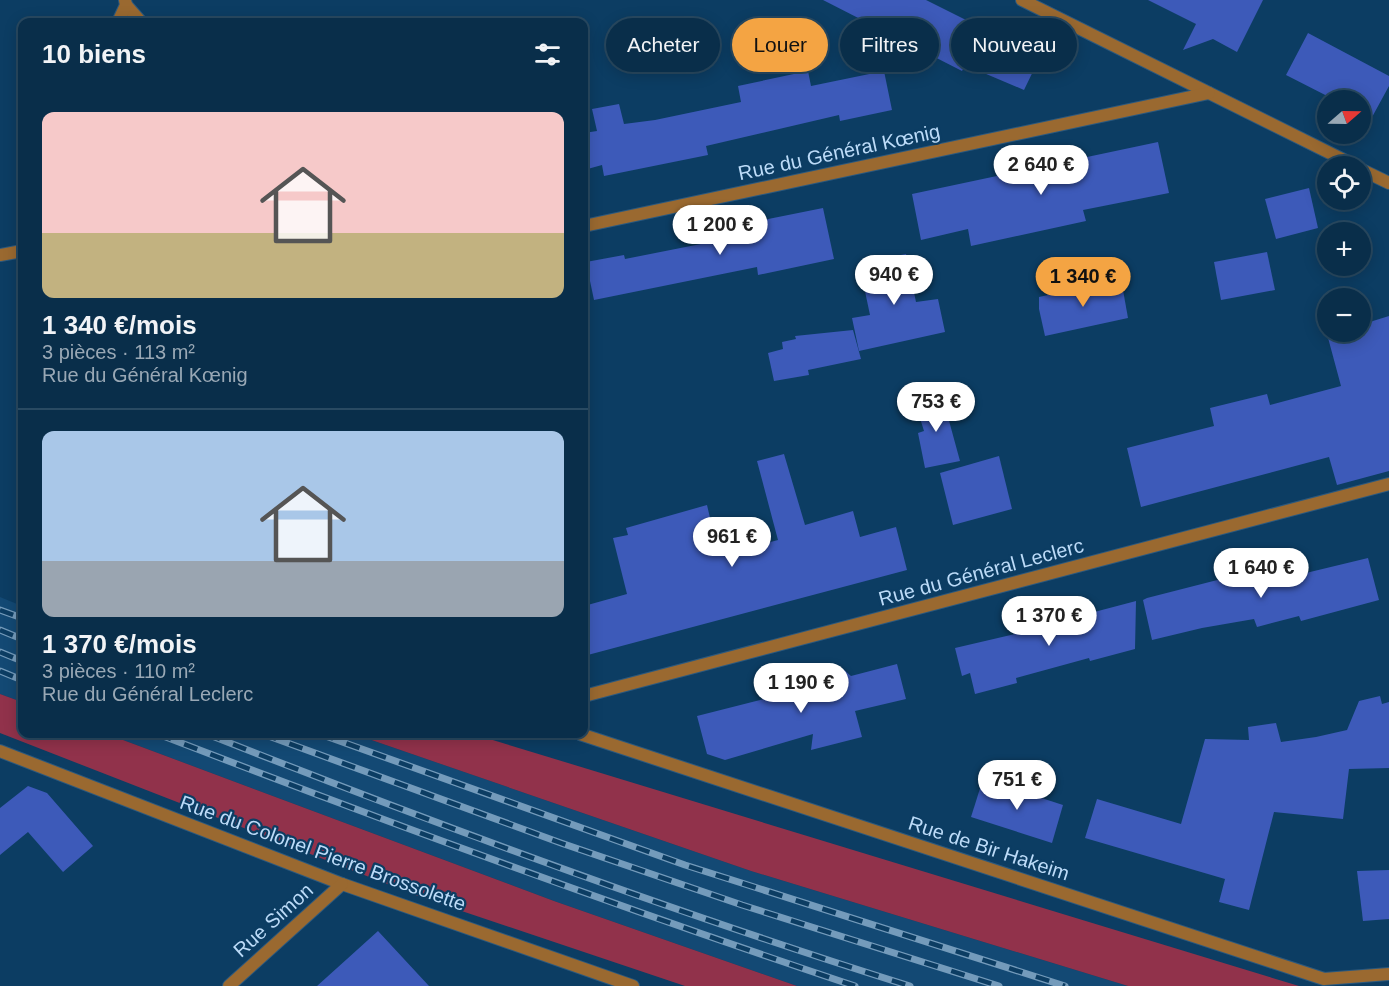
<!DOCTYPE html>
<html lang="fr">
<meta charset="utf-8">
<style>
:root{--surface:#092e4a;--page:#123651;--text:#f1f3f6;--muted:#99a8b5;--line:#294a62;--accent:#f4a443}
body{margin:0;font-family:Helvetica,sans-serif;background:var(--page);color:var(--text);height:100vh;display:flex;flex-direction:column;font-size:22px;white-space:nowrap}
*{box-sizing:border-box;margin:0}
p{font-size:20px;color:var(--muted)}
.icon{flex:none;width:33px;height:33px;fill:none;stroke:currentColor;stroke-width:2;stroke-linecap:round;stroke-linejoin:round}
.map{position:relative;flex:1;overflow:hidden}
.side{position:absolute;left:18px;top:18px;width:570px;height:720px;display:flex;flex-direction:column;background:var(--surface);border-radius:12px;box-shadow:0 3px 15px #0003,0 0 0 2px var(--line)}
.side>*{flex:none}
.guide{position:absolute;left:606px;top:18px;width:570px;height:54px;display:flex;gap:12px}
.needle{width:39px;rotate:70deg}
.buttons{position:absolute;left:1317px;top:90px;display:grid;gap:12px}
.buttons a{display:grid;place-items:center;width:54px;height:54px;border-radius:50%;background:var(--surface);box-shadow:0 3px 15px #0003,0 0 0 2px var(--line);font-size:30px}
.price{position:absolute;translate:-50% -51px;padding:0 14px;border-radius:21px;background:#fff;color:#222;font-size:20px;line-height:39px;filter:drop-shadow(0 2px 3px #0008)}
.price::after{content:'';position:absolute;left:50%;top:36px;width:18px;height:14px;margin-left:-9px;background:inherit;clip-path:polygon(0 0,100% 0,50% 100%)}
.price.current{background:var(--accent);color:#111}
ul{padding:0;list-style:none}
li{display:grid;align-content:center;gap:12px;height:318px;padding:0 24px}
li+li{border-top:2px solid var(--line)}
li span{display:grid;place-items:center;height:186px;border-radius:12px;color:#555}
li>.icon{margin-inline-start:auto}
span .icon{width:108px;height:108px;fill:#fffc;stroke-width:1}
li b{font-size:26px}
h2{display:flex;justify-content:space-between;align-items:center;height:72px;padding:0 24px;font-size:26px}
.tag{padding:0 21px;border-radius:27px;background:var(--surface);box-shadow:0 3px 15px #0003,0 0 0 2px var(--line);font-size:21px;line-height:54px}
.tag.current{background:var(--accent);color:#111}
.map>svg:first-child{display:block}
</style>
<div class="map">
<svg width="1389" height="986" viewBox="0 0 1389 986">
<rect width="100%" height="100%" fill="#0c3d63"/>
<g fill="#134974">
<path d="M0,597l22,9v96l-22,-8z"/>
<path d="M107,734h247l397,137 377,115h-331l-243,-85z"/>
</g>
<g fill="#91324b">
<path d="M0,694l22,8v32h85l447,167 243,85h-112l-262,-88 -423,-165z"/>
<path d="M354,734h119l826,252h-171l-377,-115z"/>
</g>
<g fill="#3d5ab9">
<path d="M823,0h103l114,57 -16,33 -59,-25 -3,6z"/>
<path d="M1148,0h115l-26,52 -24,-13 -30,11 13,-26z"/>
<path d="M1308,33l81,43v10l-18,33 -11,-5v-14h-25l-49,-25z"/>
<path d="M808,71l3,15 73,-15 8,39 -52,11 -1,-6 -133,31 2,9 -104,21 -2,-11 -18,5v-37l13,-2 -5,-22 27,-5 5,20 31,-4 86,-18 -3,-16z"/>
<path d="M1158,142l11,51 -86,17 3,11 -115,25 -3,-17 -47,11 -9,-46z"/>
<path d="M1309,188l9,40 -42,11 -11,-40z"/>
<path d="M823,208l11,51 -76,16 -1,-8 -163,33 -8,-38 38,-7 1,4 111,-22 -2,-11z"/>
<path d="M1267,252l8,38 -54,10 -7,-38z"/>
<path d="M906,254l10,48 22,-3 7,33 -86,19 -7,-33 18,-3 -11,-52z"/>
<path d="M1121,279l7,39 -83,18 -6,-27v-12z"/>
<path d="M1389,316v155l-52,14 -8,-28 -188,50 -14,-59 87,-22 -4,-18 57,-14 3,11 71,-19 -14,-52 10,-2h23v-7z"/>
<path d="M853,330l8,29 -53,11 1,5 -35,6 -6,-28 15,-4 -1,-7 14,-3 -1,-3z"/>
<path d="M942,395l18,66 -35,7 -7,-35 6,-2 -9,-29z"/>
<path d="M784,454l21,71 48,-14 7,26 36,-10 11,43 -323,86v-50l43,-12 -14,-56 15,-3 -2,-7 81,-23 12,51 59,-16 -21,-79z"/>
<path d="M999,456l13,53 -59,16 -13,-52z"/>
<path d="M1368,558l11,42 -78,21 -2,-5 -42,11 -3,-8 -52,9 -50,12 -9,-40 4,-2 129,-33 5,14z"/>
<path d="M1136,601l-1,48 -45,12 -1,-3 -73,20 1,5 -42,11 -5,-21 -8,3 -7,-28 60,-14 -1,-2 68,-19 1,2z"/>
<path d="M897,664l9,35 -51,12 7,26 -51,13 2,-16 -88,26 -18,-6 -10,-38 118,-30 11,-14 17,-3 8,7z"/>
<path d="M1380,696l2,8 7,-2v66l-40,1 -6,50 -69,-7 -25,98 -30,-8 6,-23 -140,-41 12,-39 84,25 24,-85 44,1 -1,-13 28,-4 5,19 35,-5 31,-7 12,-29z"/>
<path d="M983,779l80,26 -11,38 -81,-26z"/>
<path d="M28,786l19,7 46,53 -30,26 -35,-40 -28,23v-47z"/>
<path d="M1389,870v49l-26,2 -6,-50z"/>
<path d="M378,931l51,55h-112l30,-27z"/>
</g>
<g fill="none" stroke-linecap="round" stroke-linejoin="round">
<g stroke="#2c597e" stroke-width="14">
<g id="street">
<path d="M1022,0l334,166"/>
<path d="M126,5l15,17"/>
<path d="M118,22l8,-17 -1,-5"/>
<path d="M1360,169l29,14"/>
<path d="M584,226l625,-133"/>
<path d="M0,255l22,-4"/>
<path d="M584,696l805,-212"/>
<path d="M580,734l744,245 65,-5"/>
<path d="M0,751l342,133 291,102"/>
<path d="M229,986l113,-102"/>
</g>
</g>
<use href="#street" stroke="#9a6930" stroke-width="12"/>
<g stroke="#749bbb" stroke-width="7">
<g id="rail">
<path d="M0,610l22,8"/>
<path d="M0,630l22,9"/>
<path d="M0,652l22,9"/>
<path d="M0,671l22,9"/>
<path d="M158,734c231,89 463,174 697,252"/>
<path d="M207,734c231,91 465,178 703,252"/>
<path d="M263,734l298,109 181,62 257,81"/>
<path d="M320,734l365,131 380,121"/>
</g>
</g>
<use href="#rail" stroke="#0c3d63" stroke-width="4.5" stroke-dasharray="14" stroke-linecap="butt"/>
</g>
<g text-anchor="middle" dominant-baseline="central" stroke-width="4.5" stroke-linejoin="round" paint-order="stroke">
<g font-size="20" fill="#bcdbf8" stroke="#0c3d63">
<text transform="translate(839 152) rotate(-12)">Rue du Général Kœnig</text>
<text transform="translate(981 572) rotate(-15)">Rue du Général Leclerc</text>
<text transform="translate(989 848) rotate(18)">Rue de Bir Hakeim</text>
<text transform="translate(323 853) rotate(20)">Rue du Colonel Pierre Brossolette</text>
<text transform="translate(273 920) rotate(-42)">Rue Simon</text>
</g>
</g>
</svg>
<div class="buttons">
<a><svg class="needle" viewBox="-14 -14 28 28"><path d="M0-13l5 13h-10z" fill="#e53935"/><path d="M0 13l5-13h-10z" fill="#99a8b5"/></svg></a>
<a><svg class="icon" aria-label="locate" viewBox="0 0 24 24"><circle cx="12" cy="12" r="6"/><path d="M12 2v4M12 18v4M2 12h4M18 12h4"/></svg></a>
<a>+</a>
<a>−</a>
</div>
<b class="price" style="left:1041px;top:196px">2 640 €</b>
<b class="price" style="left:720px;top:256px">1 200 €</b>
<b class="price" style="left:894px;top:306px">940 €</b>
<b class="price current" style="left:1083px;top:308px">1 340 €</b>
<b class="price" style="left:936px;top:433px">753 €</b>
<b class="price" style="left:732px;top:568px">961 €</b>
<b class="price" style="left:1261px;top:599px">1 640 €</b>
<b class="price" style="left:1049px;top:647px">1 370 €</b>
<b class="price" style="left:801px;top:714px">1 190 €</b>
<b class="price" style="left:1017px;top:811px">751 €</b>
<div class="guide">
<a class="tag">Acheter</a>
<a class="tag current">Louer</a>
<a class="tag">Filtres</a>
<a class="tag">Nouveau</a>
</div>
<section class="side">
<h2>10 biens<svg class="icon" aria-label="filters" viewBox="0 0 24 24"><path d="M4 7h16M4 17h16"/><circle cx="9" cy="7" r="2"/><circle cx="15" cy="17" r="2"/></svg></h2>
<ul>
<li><span style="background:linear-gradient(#f6c9c9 65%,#c2b280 0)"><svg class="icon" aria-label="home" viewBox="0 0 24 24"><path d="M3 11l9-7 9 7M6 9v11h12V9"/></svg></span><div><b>1 340 €/mois</b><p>3 pièces · 113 m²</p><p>Rue du Général Kœnig</p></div></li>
<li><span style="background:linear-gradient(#a9c7e8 70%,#9aa5b1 0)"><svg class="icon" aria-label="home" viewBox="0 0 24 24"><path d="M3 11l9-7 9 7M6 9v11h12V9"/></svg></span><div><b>1 370 €/mois</b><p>3 pièces · 110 m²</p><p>Rue du Général Leclerc</p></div></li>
</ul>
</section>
</div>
